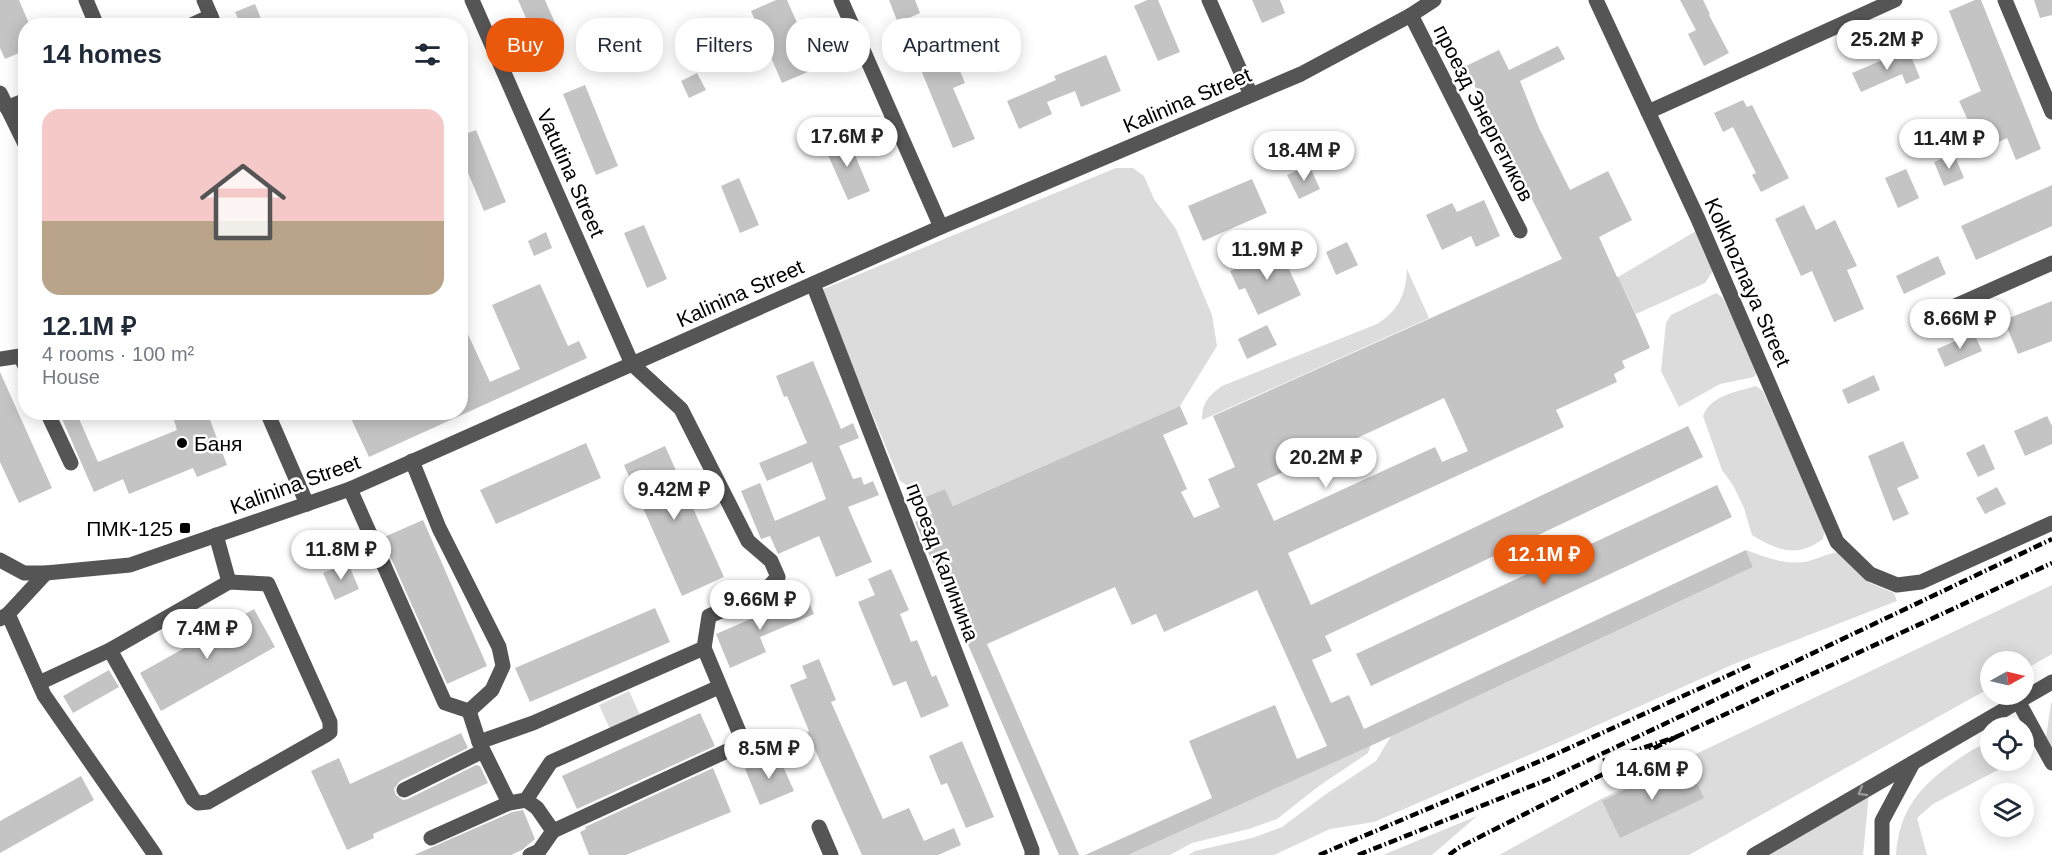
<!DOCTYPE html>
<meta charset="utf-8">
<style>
:root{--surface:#fff;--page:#f6f6f7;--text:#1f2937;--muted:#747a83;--line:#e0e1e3;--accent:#ea580c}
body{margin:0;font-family:Arial,sans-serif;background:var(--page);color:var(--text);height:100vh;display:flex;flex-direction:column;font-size:22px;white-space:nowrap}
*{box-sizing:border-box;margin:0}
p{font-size:20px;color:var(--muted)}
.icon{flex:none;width:33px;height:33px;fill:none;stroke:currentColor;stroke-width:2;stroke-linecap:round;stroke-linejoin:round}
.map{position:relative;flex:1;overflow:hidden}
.drawer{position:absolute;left:18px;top:18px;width:450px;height:402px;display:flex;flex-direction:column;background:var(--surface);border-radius:24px;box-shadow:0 3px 15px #0003}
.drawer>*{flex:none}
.banner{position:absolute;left:486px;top:18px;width:570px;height:54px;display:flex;gap:12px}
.needle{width:39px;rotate:82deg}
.tools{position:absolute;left:1980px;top:651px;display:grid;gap:12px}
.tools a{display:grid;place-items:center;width:54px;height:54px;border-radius:50%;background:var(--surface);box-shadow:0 3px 15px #0003;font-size:30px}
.price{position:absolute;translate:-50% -51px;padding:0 14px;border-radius:21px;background:#fff;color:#222;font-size:20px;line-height:39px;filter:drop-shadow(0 2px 3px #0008)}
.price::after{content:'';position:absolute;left:50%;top:36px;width:18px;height:14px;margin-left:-9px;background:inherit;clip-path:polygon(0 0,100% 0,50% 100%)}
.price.selected{background:var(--accent);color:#fff}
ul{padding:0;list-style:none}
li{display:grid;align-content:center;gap:12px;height:318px;padding:0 24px}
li+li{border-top:2px solid var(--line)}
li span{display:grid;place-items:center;height:186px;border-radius:18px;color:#555}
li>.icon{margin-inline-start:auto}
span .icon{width:108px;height:108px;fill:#fffc;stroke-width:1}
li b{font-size:26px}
h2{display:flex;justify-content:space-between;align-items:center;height:72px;padding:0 24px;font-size:26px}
.pill{padding:0 21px;border-radius:24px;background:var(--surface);box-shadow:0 3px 15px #0003;font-size:21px;line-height:54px}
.pill.selected{background:var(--accent);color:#fff}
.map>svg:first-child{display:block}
</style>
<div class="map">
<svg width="2052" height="855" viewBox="0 0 2052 855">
<rect width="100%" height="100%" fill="#fff"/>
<g fill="#dcdcdc">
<path d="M1116,168h17l11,8 10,23 22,30 36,86 5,31 -37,60 -227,100 -8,-17 -20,8 -25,-16 -79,-191z"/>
<path d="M1696,231l17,40 -8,12 -69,31 -18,-37z"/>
<path d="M1407,269l22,49 -227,102c0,-17 6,-24 20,-34l155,-62c21,-13 29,-29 30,-55z"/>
<path d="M1716,293l7,5 35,73 -4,6 -34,7 -41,23 -18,-36 5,-48 5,-8z"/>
<path d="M1756,386l7,5 62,137 -2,11c-26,19 -45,12 -71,-4l-8,-27 -11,-23 -11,-15 -19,-54c8,-21 33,-24 53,-30z"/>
<path d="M1746,550c22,8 43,17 66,10 10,-3 17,-7 28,-8l30,31 24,10 3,8 -163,63 -161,72 -199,86 -44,7 -56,26h-86l7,-4 57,-13 30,-11 44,-33 50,-33 15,-25 362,-169z"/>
<path d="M2052,585v69l-28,16v-8h-34v26l-301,167h-190l102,-56z"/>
<path d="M629,691l11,24 -30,14 -11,-24z"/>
<path d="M2051,703h1v45l-6,-11z"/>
<path d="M1990,744v16l25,1 -82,43 -16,14 10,37h-31c3,-46 25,-70 61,-95 12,-8 20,-15 33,-16z"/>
<path d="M1371,745l-3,8 -49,33 -42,33 -28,10 -57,14 -22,12h-42z"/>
<path d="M1869,793l-6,62h-103z"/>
<path d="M1477,816l-45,39h-49z"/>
</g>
<g fill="#c4c4c4" fill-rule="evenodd">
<path d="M0,0h19l11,26h-4v24l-21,9 -5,-11z"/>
<path d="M518,0h27l18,41 -22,10z"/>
<path d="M776,0h11l30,68 -35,15 -31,-72z"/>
<path d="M889,0h26l5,13 -22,10z"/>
<path d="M1147,0h11l22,52 -22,9 -24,-55z"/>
<path d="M1252,0h28l5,13 -23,10z"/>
<path d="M1680,0h23l7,14 -1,1 20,38 -25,13 -16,-32 8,-4z"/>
<path d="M1975,0h6l60,149 -25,11 -9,-22 -29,14 -8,-17 4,-2 -15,-32 22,-10 -32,-80z"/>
<path d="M2034,0h18v15l-12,3z"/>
<path d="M255,4l7,17 -11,5h-10l-6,-14z"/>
<path d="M1558,46l7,13 -45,22 19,47 31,62 38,-19 24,49 -33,17 18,40h1l16,34 16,37 -28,13 3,7 -11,6 3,8 -61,28 8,17 -276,126 23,52 377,-179 15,31 -378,179 7,15 -20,9 19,43 18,-8 15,34 382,-179 7,17 -374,175 -251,113h-43l127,-57 -23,-57 86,-36 22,54 30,-13 -70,-156 -93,42 -8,-18 -24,11 -17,-38 -128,57 92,211h-20l-144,-333 17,-8 -7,-17 20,-8 8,17 227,-100 8,18 -25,11 24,54 -6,3 13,26 26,-11 -12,-28 27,-12 -22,-51 349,-157 -34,-68 -1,1 -24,-48h-2l-35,-78 33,-16 10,20zM1444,398l24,53 -26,11 -7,-15 -161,74 -17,-37z"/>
<path d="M1908,49l12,29 -14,6 -4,-10 -41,18 -9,-19z"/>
<path d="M1106,55l15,36 -40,16 -6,-16 -28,11 5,12 -33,15 -12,-28 49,-21 -2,-4z"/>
<path d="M954,56l11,27 -12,5 22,51 -22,9 -32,-78z"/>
<path d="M697,73l9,17 -17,8 -8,-17z"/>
<path d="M585,85l33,81 -22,9 -33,-81z"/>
<path d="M1743,100l4,7 5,-2 37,73 -28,14 -9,-17 4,-2 -23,-46 -10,5 -9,-19z"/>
<path d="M476,130l30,72 -22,9 -18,-43 -6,2v-34z"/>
<path d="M847,136l23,55 -22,9 -24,-54z"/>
<path d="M1954,154l10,24 -20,8 -10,-24z"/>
<path d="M1309,165l11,24 -21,10 -12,-24z"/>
<path d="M1906,169l13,29 -21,10 -13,-30z"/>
<path d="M739,178l20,47 -19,8 -19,-47z"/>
<path d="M1252,179l15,34 -64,28 -15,-35z"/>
<path d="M2052,185v41l-76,34 -15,-34z"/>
<path d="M1484,200l16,36 -24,11 -5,-11 -29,14 -16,-35 26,-12 5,9z"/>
<path d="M1804,205l12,25 19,-10 22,46 -10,4 17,39 -30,13 -22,-51 -11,5 -26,-57z"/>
<path d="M644,225l23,54 -20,9 -23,-55z"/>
<path d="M546,232l6,16 -18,8 -6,-15z"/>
<path d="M1347,242l11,23 -22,10 -10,-23z"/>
<path d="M1279,248l22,47 -43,20 -13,-27 -6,2 -9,-19z"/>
<path d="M1938,256l8,18 -42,20 -8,-18z"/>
<path d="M540,284l28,62 11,-5 8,17 -218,99 -21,-45h112v-95l30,65 30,-13 -28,-64z"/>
<path d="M2052,301v40l-34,13 -14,-34z"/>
<path d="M1267,325l10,20 -30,14 -9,-20z"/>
<path d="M1974,333l8,18 -37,16 -8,-18z"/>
<path d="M813,361l28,68 12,-6 6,15 -20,8 14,33 8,-2 3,8 9,-4 6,14 -31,12 24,55 -36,15 -17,-41 -41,18 -8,-18 -9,3 -20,-48 19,-8 15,38 51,-22 -14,-37 -45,19 -8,-18 48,-20 -20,-47 -3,1 -8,-21z"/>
<path d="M0,372l52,116 -33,15 -19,-41z"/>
<path d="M1874,375l6,15 -32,14 -6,-14z"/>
<path d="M59,412h17l22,50 79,-32 -4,-13 11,-5h23l20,53 -30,12 -4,-9 -64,26 -6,-15 -29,13z"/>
<path d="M2047,416l5,10v18l-27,12 -11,-25z"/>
<path d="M1903,441l16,37 -22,10 12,26 -16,7 -25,-65z"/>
<path d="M586,443l15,35 -105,46 -16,-34z"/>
<path d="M1984,444l11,25 -17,8 -12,-24z"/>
<path d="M665,446l59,131 -42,19 -58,-131z"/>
<path d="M1717,485l15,32 -361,169 -15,-32z"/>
<path d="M1997,487l9,17 -21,10 -9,-16z"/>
<path d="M423,520l64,146 -40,18 -65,-146z"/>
<path d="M348,563l11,26 -24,11 -12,-27z"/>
<path d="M891,569l18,41 -9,4 11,28 6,-2 15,37 4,-2 13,31 -28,12 -15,-37 -13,5 -35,-84 17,-7 -7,-16z"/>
<path d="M806,595l8,19 -54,23 6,15 -36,16 -14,-34z"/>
<path d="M655,608l15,34 -140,60 -15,-34z"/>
<path d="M254,609l21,38 -114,64 -21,-38z"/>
<path d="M819,659l17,41 -5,2 52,117 26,-11 15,33 30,-13 7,17 -23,10h-76l-55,-123 2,-1 -19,-46 17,-7 -5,-12z"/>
<path d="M109,670l10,17 -46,26 -10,-17z"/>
<path d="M700,713l15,33 -138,63 -15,-33z"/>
<path d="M461,733l7,15 -68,33 -6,8 2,6 7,5 5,-1 68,-34 4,1 8,17 -115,51 1,4 -27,12 -36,-79 28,-13 11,26z"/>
<path d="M962,741l32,76 -28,11 -19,-45 -6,2 -12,-29z"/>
<path d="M778,755l16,36 -34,14 -15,-36z"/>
<path d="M1689,766l15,32 -84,40 -18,-37 44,-21 2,5z"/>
<path d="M713,768l18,44 -105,43h-37l-9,-23 6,-3 -1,-2z"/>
<path d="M81,776l13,24 -94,53v-32z"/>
<path d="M523,810l12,29 -13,11 -11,5h-97l98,-43z"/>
</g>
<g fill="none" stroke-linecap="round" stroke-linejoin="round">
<g stroke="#555" stroke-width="15">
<path d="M86,0l11,26"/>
<path d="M204,0l11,26"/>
<path d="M841,0l100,227"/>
<path d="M1209,0l42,95"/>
<path d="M1596,0l102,219 139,323 33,32 27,11 24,-3 131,-59"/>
<path d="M2005,0l47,112"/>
<path d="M1411,15l109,216"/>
<path d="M189,26l22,-10"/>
<path d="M0,93l26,53"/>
<path d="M7,108l19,-8"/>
<path d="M1648,112l247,-112"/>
<path d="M813,284l219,566v5"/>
<path d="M1939,313l113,-50"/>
<path d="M0,359l20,-3 6,12"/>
<path d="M47,412l24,51"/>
<path d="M267,412l40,92"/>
<path d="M412,461l27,67 60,119 4,19 -11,24 -23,21"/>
<path d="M350,489l95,214 24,8 10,31 30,61"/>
<path d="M0,560l24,13h22l84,-8 220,-76 591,-262 360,-153 110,-59 23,-15"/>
<path d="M8,614l36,81 111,160"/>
<path d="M0,619l8,-5 38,-41"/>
<path d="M110,650l83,149 5,4 10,-1 118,-67 4,-3v-10l-62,-138 -39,-2"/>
<path d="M39,683l71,-33 119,-68 -13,-47"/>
<path d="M2018,701l34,62"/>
<path d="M479,742l54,-19 171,-75"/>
<path d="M404,790l79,-39"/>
<path d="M526,800l25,-38 168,-75"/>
<path d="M819,827l12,28"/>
<path d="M431,838l78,-35 17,-3 11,8 16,23 187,-86 -1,-13 -35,-84 5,-32 53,-22 16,-17 -7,-16 -23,-20 -67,-132 -49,-45 -160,-364"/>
<path d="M530,855l9,-4 14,-20"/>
<path d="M1754,855l298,-173"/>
<path d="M1882,855v-34l31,-58"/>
</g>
<g stroke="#000" stroke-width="4.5" stroke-dasharray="9 3 1.5 3" stroke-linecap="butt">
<path d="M1676,737l376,-174"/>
<path d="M1319,855l226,-96 206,-94"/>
<path d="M1358,855l191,-76 503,-240"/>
<path d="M1449,855l9,-7 218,-111 -73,24"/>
</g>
</g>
<defs><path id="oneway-chevron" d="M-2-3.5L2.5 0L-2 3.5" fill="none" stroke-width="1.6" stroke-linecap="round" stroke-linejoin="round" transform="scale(1.5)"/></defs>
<use stroke="#999" href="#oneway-chevron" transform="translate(1862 792) rotate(150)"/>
<g fill="#000" stroke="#fff" stroke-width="2">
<circle cx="182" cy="443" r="6"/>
<rect x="179" y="522" width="12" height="12" rx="3"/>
</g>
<g text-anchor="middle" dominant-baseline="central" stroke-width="5" stroke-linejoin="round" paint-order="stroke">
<g font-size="21" fill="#000" stroke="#fff">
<text transform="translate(1187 100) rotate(-23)">Kalinina Street</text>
<text transform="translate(1484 113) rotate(63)">проезд Энергетиков</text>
<text transform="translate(571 173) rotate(66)">Vatutina Street</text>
<text transform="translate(1748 282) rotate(66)">Kolkhoznaya Street</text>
<text transform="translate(740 293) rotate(-24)">Kalinina Street</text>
<text transform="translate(295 484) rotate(-20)">Kalinina Street</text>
<text transform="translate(943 562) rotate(69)">проезд Калинина</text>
</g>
<g font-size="21" fill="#000" stroke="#fff" text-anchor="start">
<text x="194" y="443">Баня</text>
<text x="173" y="528" text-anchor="end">ПМК-125</text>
</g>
</g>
</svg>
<div class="tools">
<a><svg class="needle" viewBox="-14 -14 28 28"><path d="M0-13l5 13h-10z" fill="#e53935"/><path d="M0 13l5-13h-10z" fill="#747a83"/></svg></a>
<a><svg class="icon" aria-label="locate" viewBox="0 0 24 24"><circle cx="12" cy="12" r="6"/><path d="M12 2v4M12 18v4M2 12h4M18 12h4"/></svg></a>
<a><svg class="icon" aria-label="layers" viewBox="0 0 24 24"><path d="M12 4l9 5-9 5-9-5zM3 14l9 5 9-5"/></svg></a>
</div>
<b class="price" style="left:1887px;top:71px">25.2M ₽</b>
<b class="price" style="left:847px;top:168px">17.6M ₽</b>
<b class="price" style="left:1949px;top:170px">11.4M ₽</b>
<b class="price" style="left:1304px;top:182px">18.4M ₽</b>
<b class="price" style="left:1267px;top:281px">11.9M ₽</b>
<b class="price" style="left:1960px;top:350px">8.66M ₽</b>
<b class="price" style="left:1326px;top:489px">20.2M ₽</b>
<b class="price" style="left:674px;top:521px">9.42M ₽</b>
<b class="price" style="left:341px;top:581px">11.8M ₽</b>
<b class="price selected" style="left:1544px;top:586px">12.1M ₽</b>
<b class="price" style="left:760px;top:631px">9.66M ₽</b>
<b class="price" style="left:207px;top:660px">7.4M ₽</b>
<b class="price" style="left:769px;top:780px">8.5M ₽</b>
<b class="price" style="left:1652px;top:801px">14.6M ₽</b>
<div class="banner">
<a class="pill selected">Buy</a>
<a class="pill">Rent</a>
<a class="pill">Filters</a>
<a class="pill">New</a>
<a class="pill">Apartment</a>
</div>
<section class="drawer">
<h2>14 homes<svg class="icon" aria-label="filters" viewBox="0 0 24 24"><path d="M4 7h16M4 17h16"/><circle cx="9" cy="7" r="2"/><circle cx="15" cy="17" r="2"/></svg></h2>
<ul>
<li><span style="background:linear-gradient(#f6c9c9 60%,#b9a48a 0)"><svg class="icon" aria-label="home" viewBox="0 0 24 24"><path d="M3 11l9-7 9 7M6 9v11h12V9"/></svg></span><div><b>12.1M ₽</b><p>4 rooms · 100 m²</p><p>House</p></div></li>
</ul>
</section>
</div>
